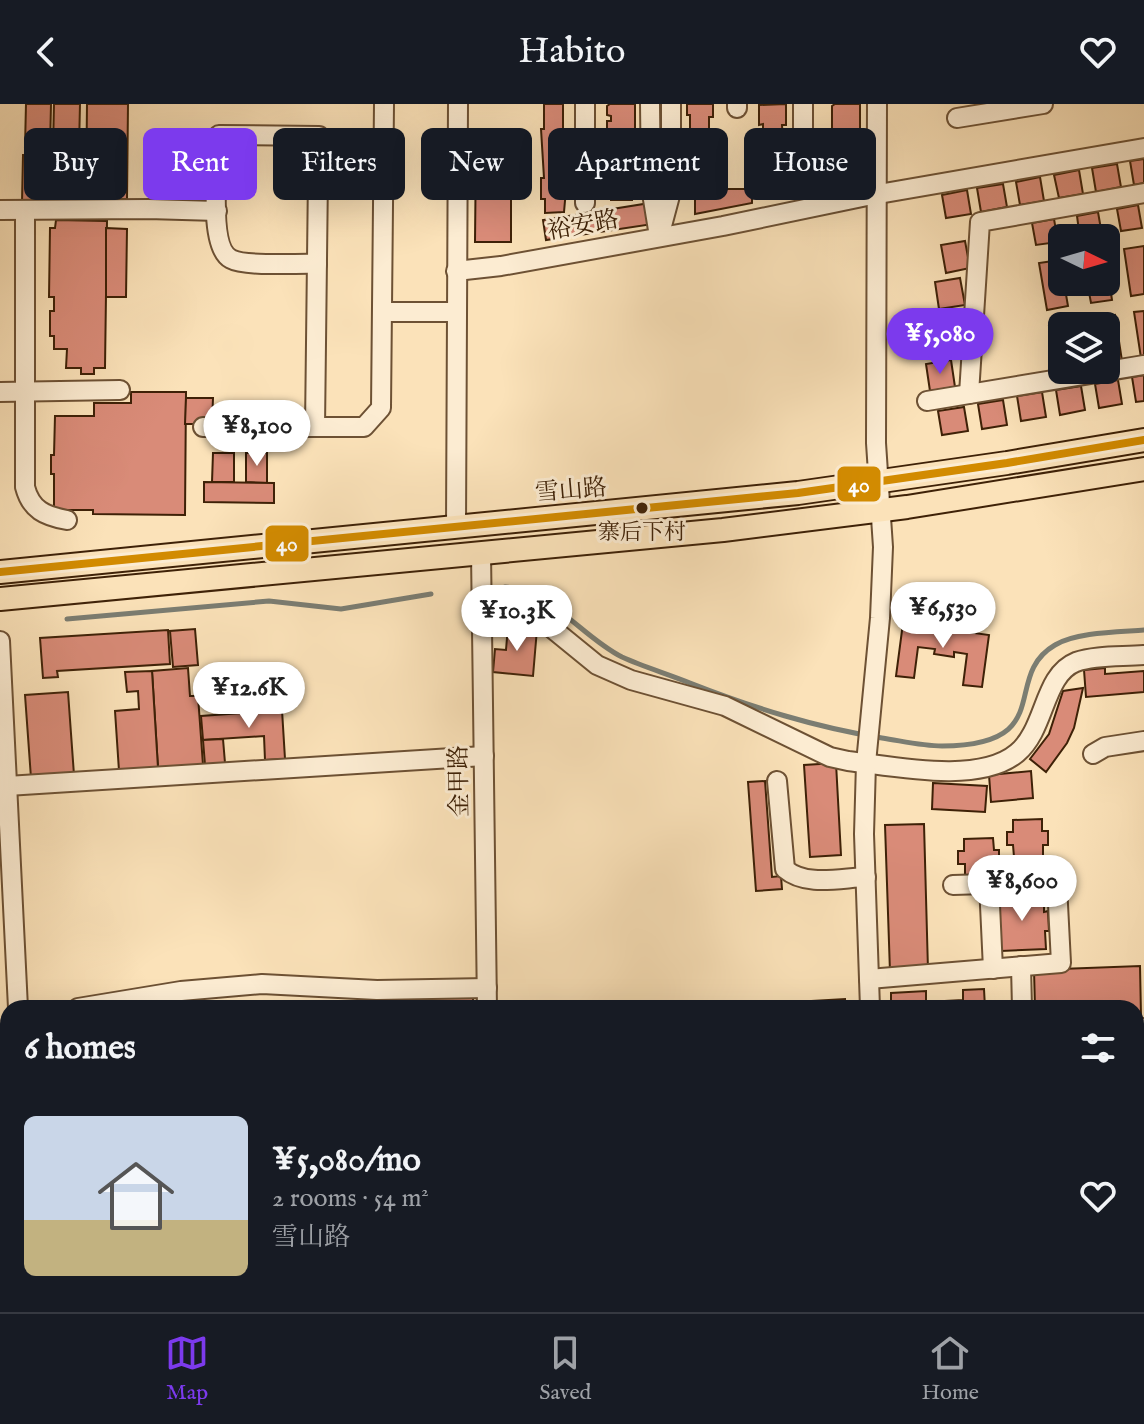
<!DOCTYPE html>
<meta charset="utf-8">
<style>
:root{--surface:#171b24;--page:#20242c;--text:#f1f3f6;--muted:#9ea1a6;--line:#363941;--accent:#7c3aed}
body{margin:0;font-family:"IM FELL English","Noto Serif SC",serif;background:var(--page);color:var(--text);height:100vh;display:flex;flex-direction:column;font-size:30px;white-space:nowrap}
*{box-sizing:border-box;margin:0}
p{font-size:26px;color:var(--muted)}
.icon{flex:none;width:44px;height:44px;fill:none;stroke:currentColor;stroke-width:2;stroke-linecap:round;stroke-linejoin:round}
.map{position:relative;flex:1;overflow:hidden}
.drawer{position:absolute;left:0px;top:896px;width:1144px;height:312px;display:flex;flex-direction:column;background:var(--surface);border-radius:24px 24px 0 0;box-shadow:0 8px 32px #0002}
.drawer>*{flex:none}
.top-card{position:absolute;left:24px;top:24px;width:1096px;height:72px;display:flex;gap:16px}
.needle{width:52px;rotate:95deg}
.fabs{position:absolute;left:1048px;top:120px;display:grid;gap:16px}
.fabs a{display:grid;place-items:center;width:72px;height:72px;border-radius:12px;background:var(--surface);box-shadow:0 8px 32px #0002;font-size:40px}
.price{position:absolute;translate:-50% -68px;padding:0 18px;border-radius:28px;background:#fff;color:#222;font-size:26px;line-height:52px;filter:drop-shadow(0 2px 4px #0008)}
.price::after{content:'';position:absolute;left:50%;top:48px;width:24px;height:18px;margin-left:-12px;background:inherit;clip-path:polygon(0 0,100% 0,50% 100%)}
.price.selected{background:var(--accent);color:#fff}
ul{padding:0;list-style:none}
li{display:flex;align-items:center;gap:24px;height:200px;padding:0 24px}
li span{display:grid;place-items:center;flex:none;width:224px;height:160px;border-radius:12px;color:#555}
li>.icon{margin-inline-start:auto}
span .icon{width:96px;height:96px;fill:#fffc;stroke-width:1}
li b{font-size:34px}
h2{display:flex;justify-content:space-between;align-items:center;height:96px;padding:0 24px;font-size:34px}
.chip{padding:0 28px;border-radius:12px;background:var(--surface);box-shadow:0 8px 32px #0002;font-size:28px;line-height:72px}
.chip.selected{background:var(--accent);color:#fff}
header{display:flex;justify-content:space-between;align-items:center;height:104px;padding:0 24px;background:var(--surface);font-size:36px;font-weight:600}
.dock{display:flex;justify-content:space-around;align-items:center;height:112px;border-top:2px solid var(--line);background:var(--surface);font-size:22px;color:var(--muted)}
.dock a{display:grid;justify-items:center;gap:4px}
.dock .selected{color:var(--accent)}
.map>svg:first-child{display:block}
</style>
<header><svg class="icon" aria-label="back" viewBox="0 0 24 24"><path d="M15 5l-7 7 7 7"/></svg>Habito<svg class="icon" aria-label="heart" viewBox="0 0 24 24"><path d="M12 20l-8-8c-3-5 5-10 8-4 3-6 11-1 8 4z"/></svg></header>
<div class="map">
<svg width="1144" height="1208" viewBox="0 0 1144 1208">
<rect width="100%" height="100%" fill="#fbe2b9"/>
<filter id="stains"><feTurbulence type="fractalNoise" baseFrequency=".0025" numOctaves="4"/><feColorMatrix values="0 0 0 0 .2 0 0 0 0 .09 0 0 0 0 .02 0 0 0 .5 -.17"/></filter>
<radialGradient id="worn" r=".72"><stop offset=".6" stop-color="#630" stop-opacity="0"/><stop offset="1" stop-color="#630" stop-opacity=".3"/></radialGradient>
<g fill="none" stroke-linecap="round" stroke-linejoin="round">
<g stroke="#7b7d72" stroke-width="5">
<path d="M505,483c47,4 77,50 117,70 22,10 46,17 68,26 64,25 124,44 192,55 20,3 40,8 60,8 117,-1 58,-69 113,-101 21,-13 64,-13 89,-15"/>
<path d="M67,515l202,-18 72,8 90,-15"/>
</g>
</g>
<g fill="#d98b78" stroke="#3e2107" stroke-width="2">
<path d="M26,0h25l-1,43h-25z"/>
<path d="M54,0h26l-1,44h-26z"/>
<path d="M87,0h41l-1,95h-41z"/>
<path d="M544,0h19v26h3l-2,48h3l-3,34 -19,1v-14h-4v-21h3l-3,-49h3z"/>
<path d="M610,0h25v31h-4l1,22h3l1,33h-4v10h-21v-11h-4v-11h4l-4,-17h4v-29h-4v-11h4v-5l-4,-1v-9z"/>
<path d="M687,0h26v13h-4v23h4v16h-4l4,1 -3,29h-20l-3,-44h3v-27h-3z"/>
<path d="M786,0v21h-4l3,49h-3v10l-19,1 -4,-35h4v-26l-4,1v-20z"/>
<path d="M835,0h25v28h-4v24h5v13h-5v7h-21v-7h-3v-10l3,-1v-29h-3v-23z"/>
<path d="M476,41h35v97h-36z"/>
<path d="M23,51l27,1v47l-28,-1z"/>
<path d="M55,51h15l-1,48 -14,-1z"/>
<path d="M1144,55v24l-10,2 -4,-24z"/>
<path d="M1117,60l4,23 -25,5 -4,-24z"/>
<path d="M1079,66l4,24 -24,4 -5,-23z"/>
<path d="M1040,73l4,24 -24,4 -4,-23z"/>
<path d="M1003,80l4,23 -26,5 -4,-24z"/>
<path d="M695,85h57v14l-57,11z"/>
<path d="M967,86l4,24 -25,4 -4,-23z"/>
<path d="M650,99l3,21 -107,16 -3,-20z"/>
<path d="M1138,101l4,23 -21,3 -4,-22z"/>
<path d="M1098,108l4,23 -22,3 -3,-22z"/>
<path d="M1054,115l4,23 -22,3 -4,-22z"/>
<path d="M56,116l51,1 -2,147h-11v6h-13v-6h-15l1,-19h-13v-13h-4v-25h4v-14h-5l1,-69h5z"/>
<path d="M106,124l21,1 -1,68h-20z"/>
<path d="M965,137l5,27 -24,5 -5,-28z"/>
<path d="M1144,142v48l-13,2 -7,-47z"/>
<path d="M1060,156l8,46 -21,4 -8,-47z"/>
<path d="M1106,156l6,40 -21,3 -4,-21h19z"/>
<path d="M960,174l5,27 -26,4 -4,-27z"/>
<path d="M1144,207v46l-3,1 -7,-46z"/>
<path d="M1115,211l7,46 -16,3v-38h-11l-1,-7z"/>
<path d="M1071,218v4h-9v44l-5,1 -8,-45z"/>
<path d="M956,219l5,27 -24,5 -5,-28z"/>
<path d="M951,256l4,27 -25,4 -4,-27z"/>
<path d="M1144,271v26l-8,1 -4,-25z"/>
<path d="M1118,276l4,24 -23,4 -4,-24z"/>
<path d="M1081,282l4,24 -25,5 -4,-25z"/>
<path d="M131,288h55l-1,123 -92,-1v-4h-39v-36h-3v-19h3l1,-39h39v-13h37z"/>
<path d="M1042,288l4,25 -25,4 -4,-25z"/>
<path d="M186,294h27l-1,26h-27z"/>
<path d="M1003,296l4,25 -25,4 -4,-25z"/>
<path d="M964,303l4,24 -26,4 -4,-24z"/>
<path d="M213,349h21v29h-22z"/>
<path d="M246,349h21v30l-21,-1z"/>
<path d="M204,378l70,1v20l-70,-1z"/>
<path d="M903,519l86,12 -7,52 -19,-2 4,-31 -13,-2v5l-20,-3 1,-5 -17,-2 -4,31 -18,-2z"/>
<path d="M508,522l29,3 -4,47 -40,-4 2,-23 11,1z"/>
<path d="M195,525l3,36 -25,2 -3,-36z"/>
<path d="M168,526l2,34 -113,7 1,6 -15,1 -3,-40z"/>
<path d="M188,564l2,28h8l5,69 -45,3 -6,-97z"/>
<path d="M1105,564v6l39,-3v21l-58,5 -2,-27z"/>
<path d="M152,567l6,97 -39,3 -4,-60 24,-2 -1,-18 -11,1 -2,-20z"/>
<path d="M233,572l1,9 36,-2 1,21 -61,4 -2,-30z"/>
<path d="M1083,584l-9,40 -7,15 -21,29 -16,-13 19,-25 14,-43z"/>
<path d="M68,588l6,83 -43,3 -6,-83z"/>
<path d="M282,606l3,49 -20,1 -1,-24 -61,4 -2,-24z"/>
<path d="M223,635l2,24 -20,2 -2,-25z"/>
<path d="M836,659l5,92 -31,2 -6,-92z"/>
<path d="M1031,667l2,27 -42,4 -2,-27z"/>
<path d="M765,677l7,96 9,-1 1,13 -26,2 -8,-109z"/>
<path d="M933,679l54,3 -2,26 -53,-3z"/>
<path d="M1042,715v12h6v14h-5v12h-29l-1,-12h-6v-13h6v-12z"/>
<path d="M924,720l4,146 -38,2 -5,-147z"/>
<path d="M993,734l1,12h5v14h-5v12l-29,1v-13h-7v-13h6v-12z"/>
<path d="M1044,792v16l4,-1 1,20h-4l1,18 -45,2v-13h-4l-2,-29 4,-1v-10z"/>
<path d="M1140,862l1,50h-5v-8h-101l-1,-38z"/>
<path d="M984,885l1,19h-94v-15l35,-2v11l37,-2v-10z"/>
<path d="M473,889v15h-52v-14z"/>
<path d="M845,895v9h-33v-7z"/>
<path d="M1136,939h8v31h-7l-1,12z"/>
</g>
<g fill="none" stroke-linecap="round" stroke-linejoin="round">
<g stroke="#6d5134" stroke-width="22">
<g id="minor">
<path d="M650,0l1,83 7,43"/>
<path d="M737,0v4"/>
<path d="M957,14l86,-14"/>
<path d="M803,54v-54"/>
<path d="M585,99v-99"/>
<path d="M0,106l148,-1 69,2"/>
<path d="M25,106v277c6,23 20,29 42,33"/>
<path d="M659,133l12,-45v-88"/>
<path d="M317,160c-18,-1 -72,3 -86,-5 -24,-12 -13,-99 -12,-124l100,1 -1,39"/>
<path d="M456,167l45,-5 222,-40 144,-30 277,-48"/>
<path d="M382,208h74"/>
<path d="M0,288l120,-2"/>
<path d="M969,290l11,-172 164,-29"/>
<path d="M927,297l217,-36"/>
<path d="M203,323h161l17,-19 3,-304"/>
<path d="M315,323l3,-252 65,1"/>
<path d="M456,424l2,-424"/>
<path d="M481,449l6,455"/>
<path d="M482,502l33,1 17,5 65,53 34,15 94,26 105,51 18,4c45,5 131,24 169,-8 29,-24 26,-78 59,-91 20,-7 47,-5 68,-7"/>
<path d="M0,537l18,367"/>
<path d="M1093,650l12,-7 39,-6"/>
<path d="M777,677l8,88c21,18 55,9 81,8"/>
<path d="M7,682l477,-30"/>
<path d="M989,780l4,85"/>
<path d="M1021,862l1,42"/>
<path d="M869,875l192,-16 -4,-78 -8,-3 -96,3"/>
<path d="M78,904l103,-17 81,-7 115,6 110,-2"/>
<path d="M870,904l-6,-174 2,-71 14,-145 3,-71 -7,-104 1,-339"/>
<path d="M1136,925l8,-1"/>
<path d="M17,1200l1,8"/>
<path d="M514,1200l1,8"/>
<path d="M176,1208v-8"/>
<path d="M299,1208v-8"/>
<path d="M766,1208v-8"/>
</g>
</g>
<g stroke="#3e2107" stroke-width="26">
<g id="major">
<path d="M0,468l798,-79 209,-30 137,-23"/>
<path d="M0,495l723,-69 184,-23 237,-38"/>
<path d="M1136,1139h8"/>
<path d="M0,1144h8"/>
<path d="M1136,1169h8"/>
<path d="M0,1176h8"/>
</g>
</g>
<use href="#minor" stroke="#fcecd2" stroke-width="18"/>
<use href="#major" stroke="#fbe2b9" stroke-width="22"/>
<g stroke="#fcecd2" stroke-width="14">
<path id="bus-1" d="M0,468l798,-79 209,-30 137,-23"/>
</g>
<use href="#bus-1" stroke="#d28b01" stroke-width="8"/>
</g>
<circle fill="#3e2107" stroke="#fcecd2" stroke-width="3" cx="642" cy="404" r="7"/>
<g text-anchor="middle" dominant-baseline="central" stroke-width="6" stroke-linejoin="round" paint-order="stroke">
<g font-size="22" fill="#3e2107" stroke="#fcecd2">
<text x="642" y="429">寨后下村</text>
</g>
<g font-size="24" fill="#3e2107" stroke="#fcecd2">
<text transform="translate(583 122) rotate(-10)">裕安路</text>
<text transform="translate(571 387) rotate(-5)">雪山路</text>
<text transform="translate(460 677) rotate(-91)">金甲路</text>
</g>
</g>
<g stroke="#fcecd2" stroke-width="3">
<rect x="836" y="361" width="46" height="38" rx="8" fill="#d28b01"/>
<rect x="264" y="420" width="46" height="39" rx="8" fill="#d28b01"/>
</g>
<g font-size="22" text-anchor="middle" font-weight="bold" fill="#fff">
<text x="859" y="388">40</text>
<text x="287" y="447">40</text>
</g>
<rect width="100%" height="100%" filter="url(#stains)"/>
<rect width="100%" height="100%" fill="url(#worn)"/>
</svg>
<div class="fabs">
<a><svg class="needle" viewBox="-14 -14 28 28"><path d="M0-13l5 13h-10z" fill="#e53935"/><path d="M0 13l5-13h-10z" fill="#9ea1a6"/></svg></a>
<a><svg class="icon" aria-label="layers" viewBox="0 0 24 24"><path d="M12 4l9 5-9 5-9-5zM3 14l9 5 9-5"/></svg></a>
</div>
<b class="price selected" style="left:940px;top:272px">¥5,080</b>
<b class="price" style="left:257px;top:364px">¥8,100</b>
<b class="price" style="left:943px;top:546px">¥6,530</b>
<b class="price" style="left:517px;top:549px">¥10.3K</b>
<b class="price" style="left:249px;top:626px">¥12.6K</b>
<b class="price" style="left:1022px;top:819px">¥8,600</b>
<div class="top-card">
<a class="chip">Buy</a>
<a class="chip selected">Rent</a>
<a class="chip">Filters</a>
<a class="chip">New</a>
<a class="chip">Apartment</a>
<a class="chip">House</a>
</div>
<section class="drawer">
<h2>6 homes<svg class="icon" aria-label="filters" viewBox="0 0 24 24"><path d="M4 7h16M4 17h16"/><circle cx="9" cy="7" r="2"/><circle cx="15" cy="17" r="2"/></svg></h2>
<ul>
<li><span style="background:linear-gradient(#c9d6e8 65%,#c2b280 0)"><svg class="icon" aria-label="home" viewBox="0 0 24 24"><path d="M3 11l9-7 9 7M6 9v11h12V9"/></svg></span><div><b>¥5,080/mo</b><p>2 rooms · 54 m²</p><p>雪山路</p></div><svg class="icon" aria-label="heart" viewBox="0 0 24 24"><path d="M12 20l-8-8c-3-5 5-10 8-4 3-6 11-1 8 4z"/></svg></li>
</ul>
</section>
</div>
<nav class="dock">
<a class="selected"><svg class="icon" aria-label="map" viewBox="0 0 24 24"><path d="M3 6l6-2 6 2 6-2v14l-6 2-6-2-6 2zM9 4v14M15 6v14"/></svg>Map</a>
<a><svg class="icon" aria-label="saved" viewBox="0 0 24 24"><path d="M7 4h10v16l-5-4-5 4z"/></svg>Saved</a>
<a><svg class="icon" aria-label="home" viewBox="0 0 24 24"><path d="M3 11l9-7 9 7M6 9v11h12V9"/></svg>Home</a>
</nav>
